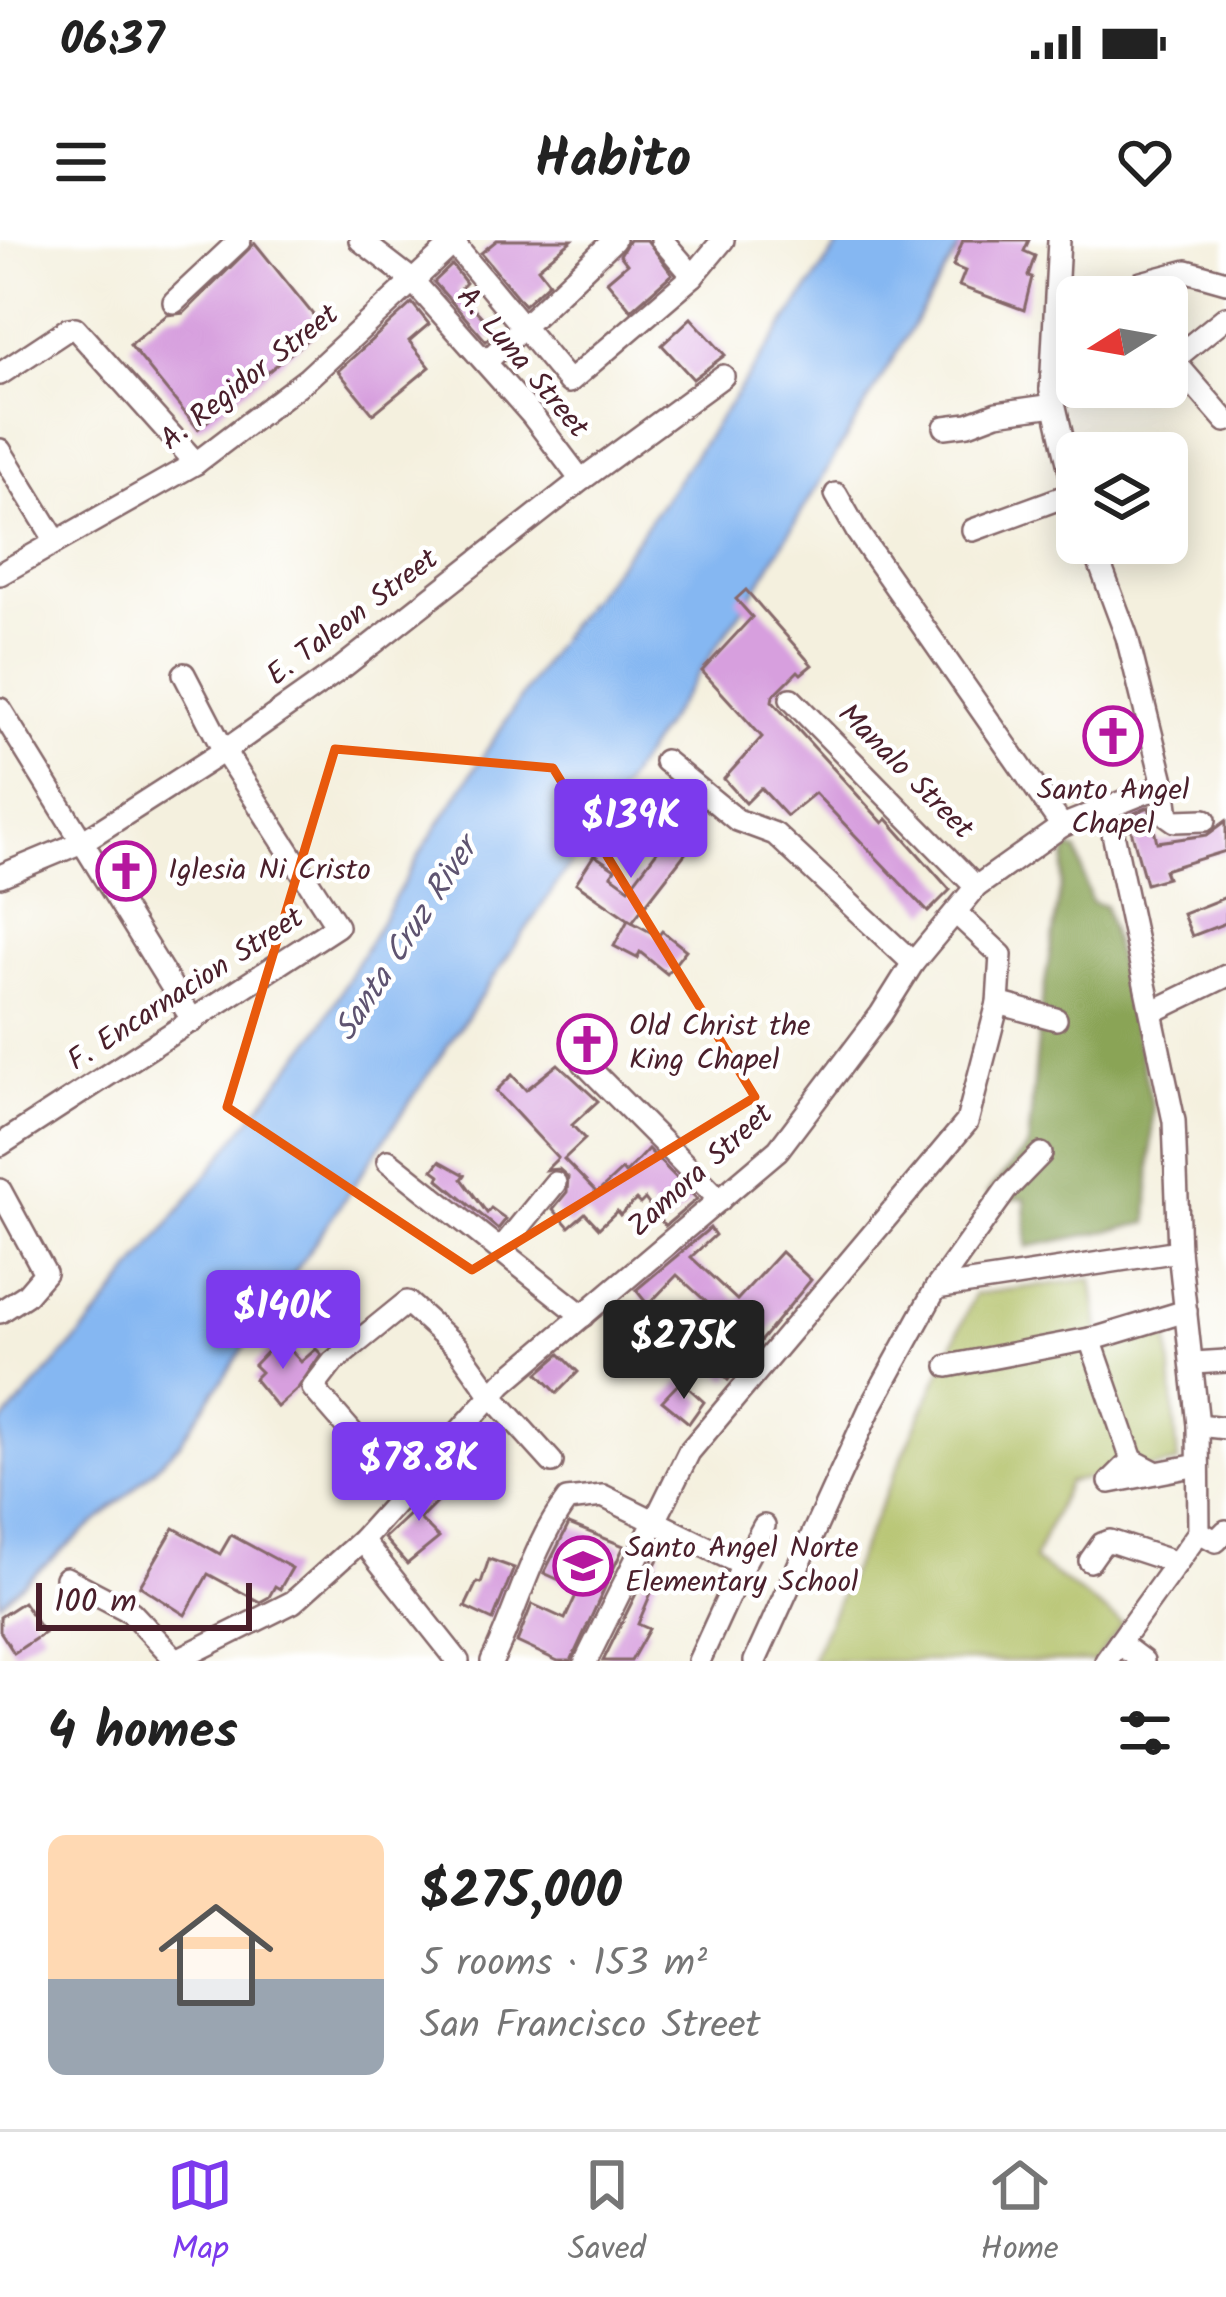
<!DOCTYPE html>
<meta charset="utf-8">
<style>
:root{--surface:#fff;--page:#f6f6f6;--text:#222;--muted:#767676;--line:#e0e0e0;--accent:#7c3aed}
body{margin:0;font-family:Kalam,sans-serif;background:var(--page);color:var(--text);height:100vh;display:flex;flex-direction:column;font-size:45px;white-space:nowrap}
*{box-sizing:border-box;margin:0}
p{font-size:39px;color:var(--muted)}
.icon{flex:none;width:66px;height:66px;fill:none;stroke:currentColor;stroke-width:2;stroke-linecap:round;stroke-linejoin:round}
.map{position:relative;height:1421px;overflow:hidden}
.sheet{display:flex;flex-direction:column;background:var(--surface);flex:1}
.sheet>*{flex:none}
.needle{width:78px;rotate:259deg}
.tools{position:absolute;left:1056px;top:36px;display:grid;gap:24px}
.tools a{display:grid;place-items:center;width:132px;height:132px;border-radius:18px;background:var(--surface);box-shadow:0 6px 30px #0003;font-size:60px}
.scale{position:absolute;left:36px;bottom:30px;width:216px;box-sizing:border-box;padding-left:12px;border:6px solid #4a1f2b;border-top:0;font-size:33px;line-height:42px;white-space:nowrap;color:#4a1f2b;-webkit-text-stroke:9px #fff;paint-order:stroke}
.price{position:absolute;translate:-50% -102px;padding:0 27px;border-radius:12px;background:var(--accent);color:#fff;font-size:39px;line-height:78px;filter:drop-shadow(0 3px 6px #0008)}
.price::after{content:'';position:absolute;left:50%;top:72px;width:36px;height:27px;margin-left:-18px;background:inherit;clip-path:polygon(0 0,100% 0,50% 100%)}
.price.selected{background:#222;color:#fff}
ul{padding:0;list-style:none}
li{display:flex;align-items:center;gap:36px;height:300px;padding:0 48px}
li span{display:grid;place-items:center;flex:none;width:336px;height:240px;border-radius:18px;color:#555}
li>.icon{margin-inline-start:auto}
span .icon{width:144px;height:144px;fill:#fffc;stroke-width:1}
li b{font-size:51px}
h2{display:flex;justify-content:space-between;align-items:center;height:144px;padding:0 48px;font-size:51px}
.status{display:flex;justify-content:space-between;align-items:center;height:84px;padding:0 60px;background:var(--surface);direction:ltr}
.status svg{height:33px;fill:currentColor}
header{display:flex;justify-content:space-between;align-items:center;height:156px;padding:0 48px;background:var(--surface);font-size:54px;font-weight:800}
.dock{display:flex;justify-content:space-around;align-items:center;height:168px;border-top:3px solid var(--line);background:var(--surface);font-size:33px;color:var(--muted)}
.dock a{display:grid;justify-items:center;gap:6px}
.dock .selected{color:var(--accent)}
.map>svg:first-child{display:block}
</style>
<div class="status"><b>06:37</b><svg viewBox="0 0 49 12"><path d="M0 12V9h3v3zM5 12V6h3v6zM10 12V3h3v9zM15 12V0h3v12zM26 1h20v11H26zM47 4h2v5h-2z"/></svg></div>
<header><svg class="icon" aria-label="menu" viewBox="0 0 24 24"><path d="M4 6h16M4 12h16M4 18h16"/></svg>Habito<svg class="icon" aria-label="heart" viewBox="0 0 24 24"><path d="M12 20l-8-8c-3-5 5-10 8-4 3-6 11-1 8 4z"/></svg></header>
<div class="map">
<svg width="1226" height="1421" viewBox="0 0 1226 1421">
<rect width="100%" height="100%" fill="#fff"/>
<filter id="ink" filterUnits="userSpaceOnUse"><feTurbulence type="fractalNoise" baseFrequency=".00833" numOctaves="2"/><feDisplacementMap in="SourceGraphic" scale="24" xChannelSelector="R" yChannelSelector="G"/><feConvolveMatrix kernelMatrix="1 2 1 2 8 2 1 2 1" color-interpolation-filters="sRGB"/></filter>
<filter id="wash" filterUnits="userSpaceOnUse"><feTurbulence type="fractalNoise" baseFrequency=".004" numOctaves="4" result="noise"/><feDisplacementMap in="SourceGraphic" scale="48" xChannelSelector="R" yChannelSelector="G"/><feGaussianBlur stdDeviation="2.7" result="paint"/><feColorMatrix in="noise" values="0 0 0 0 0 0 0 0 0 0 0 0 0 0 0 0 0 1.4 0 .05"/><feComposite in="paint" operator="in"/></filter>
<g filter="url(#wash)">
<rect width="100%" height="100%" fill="#f4f0de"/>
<path fill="#aebd60" stroke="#7c6e46" stroke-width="3" d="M1092,1039l9,66 67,-15 10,133 -110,19 -34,78 89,64 -29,37h-283l164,-367z"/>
<path fill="#8aa456" stroke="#6a6240" stroke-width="3" d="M1067,608l10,3 14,51 14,4 48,203 -5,114 -121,24 -2,-49 -35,4 -2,-10 40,-45 13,-139z"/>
<path fill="#85b7f2" stroke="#686b8e" stroke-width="3" d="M842,0h122l-207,347 -578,857 -56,55 -123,104v-178l92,-102 225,-290 107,-186 136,-210 76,-97z"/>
<g id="blocks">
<g fill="#d79fde">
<path d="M497,0h75l-34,28 11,14 -25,23 -43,-52z"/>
<path d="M629,0h18l25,34 -41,36 -24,-29 20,-17 -7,-9z"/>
<path d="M963,0h66l-5,11 11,5 -7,20 4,1 -8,33 -65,-24 6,-15 -12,-5z"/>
<path d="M255,3l68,84 -125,102 -68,-84 37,-30 17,-2z"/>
<path d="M452,25l14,18 -8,8 38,41 -10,9 -52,-59z"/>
<path d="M412,63l17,21 -20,17 21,26 -57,47 -35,-43z"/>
<path d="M691,78l34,37 -32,24 -31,-34z"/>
<path d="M746,350l66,75 -11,9 -3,-3 -25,25 -1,5 111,122 4,-4 63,71 -22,22 -113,-119 -28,23 -26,-28 -15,15 -22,-24 38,-42 -60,-66 50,-54 -16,-18z"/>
<path d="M1149,567l8,35 50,-7 19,-14v30l-62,19 3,8 -21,6 -19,-68z"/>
<path d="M667,598l20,13 -55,71 -56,-39 18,-28 21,14 -4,6 18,13z"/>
<path d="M1226,657v26l-34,13 -9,-22z"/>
<path d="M628,680l30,16 4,-5 24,19 -19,24 -27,-22 -3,6 -23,-12z"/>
<path d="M558,824l40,37 -26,24 13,14 -21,20 33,34 25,-23 3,4 23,-25 49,50 -32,27 -20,-27 -5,5 -4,-4 -16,15 -3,-4 -18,17 -14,-15 -16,14 -16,-18 14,-17 1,-15 -9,-8 -13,1 12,-12 -62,-67 16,-16 14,15z"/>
<path d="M440,921l25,14 -3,4 25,34 4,-5 15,11 -8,10 -60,-50 2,-4 -7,-5z"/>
<path d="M710,988l5,7 -24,22 46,43 44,-48 30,28 -83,100 -22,-21 19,-19 -12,-11 11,-11 -47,-43 -29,30 -12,-15z"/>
<path d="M280,1098l21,24 15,-13 5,5 -23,34 -21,19 -23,-28 7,-7 -7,-7z"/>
<path d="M560,1114l18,18 -21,21 -19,-20z"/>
<path d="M681,1141l23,21 -15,21 -27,-22z"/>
<path d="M445,1230l9,15 -34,34 19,19 -32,26 -23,-26 42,-39 -4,-4z"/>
<path d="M569,1284l55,22 -53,115h-13l-41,-19 15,-38 33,15 14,-30 -35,-16z"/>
<path d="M174,1288l46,26 11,-19 61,33 -12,21 -5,-3 -6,11 -9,5 -52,-28 -23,41 -45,-29z"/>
<path d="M657,1311l4,2 -9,18 7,3 -21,50 11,5 -18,32h-28z"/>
<path d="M489,1319l25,9 -21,52 -28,-13 12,-25 4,1z"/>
<path d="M23,1362l21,31 -30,20 -14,-22v-14z"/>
</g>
</g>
</g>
<g filter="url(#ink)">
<use href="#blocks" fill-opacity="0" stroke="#86686a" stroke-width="3"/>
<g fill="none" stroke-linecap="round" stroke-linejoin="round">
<g stroke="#86686a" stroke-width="26">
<g id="minor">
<path d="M360,0l52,40 119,134 50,66"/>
<path d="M662,0l31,36"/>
<path d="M1059,0l-8,150 26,111"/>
<path d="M453,3l116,139 124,-106 30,-36"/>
<path d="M1137,57l4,-14 46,-12 39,11"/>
<path d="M174,62l66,-62"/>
<path d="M1173,120l53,-43"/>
<path d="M1167,121l6,-1 53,61"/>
<path d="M486,122l128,-122"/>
<path d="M0,134l68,-45 7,-1 121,135"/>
<path d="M1051,150l26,-7"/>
<path d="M945,187l23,-3 29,-11 57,-8"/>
<path d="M0,210l56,91"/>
<path d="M836,254l22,39 204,293"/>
<path d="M973,290l101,-37"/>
<path d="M1092,303l35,94 37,148 4,31 7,5 30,-1"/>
<path d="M0,334l196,-111 112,-85 149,-138"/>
<path d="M791,459l185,188"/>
<path d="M0,469l193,312"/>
<path d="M665,521l72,59 38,14 138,129"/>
<path d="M0,636l82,-34 142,-91 119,-84 238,-187 142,-104"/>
<path d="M998,763l58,16"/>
<path d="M1152,772l74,-36"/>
<path d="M584,823l136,137"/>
<path d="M0,905l337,-219 -113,-175 -40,-77"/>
<path d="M388,921l195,155"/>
<path d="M0,950l45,83 -19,22 -26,17"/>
<path d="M501,1009l54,-66"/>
<path d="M936,1048l70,-98 35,-36"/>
<path d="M1090,1099l42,121"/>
<path d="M1194,1123l32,-2"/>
<path d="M948,1126l152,-29 86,-26"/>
<path d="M1198,1185l28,3"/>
<path d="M1157,1233l-25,-13 -22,22 88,-17"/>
<path d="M403,1251l-90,-103 20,-26 74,-60 51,46 35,49 59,65"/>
<path d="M1199,1292l17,9 10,-10"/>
<path d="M362,1300l96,121"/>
<path d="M1090,1321l12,-17 8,-3 67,22"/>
<path d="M743,1325l21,-39"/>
<path d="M66,1338l65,34 45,48"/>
<path d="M1119,1403l24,18"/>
<path d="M175,1421l118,-59 69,-62 141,-157 275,-233 103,-136 32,-51 63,-76 86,-61 102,-41"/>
<path d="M492,1421c26,-53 39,-113 75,-161l36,-4 140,69 -44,96"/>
<path d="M586,1421l103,-209 278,-330 31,-119 3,-48 -45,-42"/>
<path d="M755,1421l116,-255 65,-118 243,-37"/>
<path d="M1106,1421l93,-129 -1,-107 -19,-174 -5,-130 -67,-316"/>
</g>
</g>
<use href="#minor" stroke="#fff" stroke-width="21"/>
</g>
</g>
<path fill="none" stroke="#e8590c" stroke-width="9" stroke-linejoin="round" d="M335,509l218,19 202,329 -283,173 -245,-163z"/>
<defs>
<g id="church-ring" transform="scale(3)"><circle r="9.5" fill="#fff" stroke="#b5179e" stroke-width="1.5"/><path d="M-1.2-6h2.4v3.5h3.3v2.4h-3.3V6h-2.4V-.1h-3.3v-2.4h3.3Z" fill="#b5179e"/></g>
<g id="school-ring" transform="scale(3)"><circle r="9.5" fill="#fff" stroke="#b5179e" stroke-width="1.5"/><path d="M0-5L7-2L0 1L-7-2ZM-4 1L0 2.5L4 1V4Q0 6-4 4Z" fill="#b5179e"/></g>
</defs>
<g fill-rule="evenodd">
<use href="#church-ring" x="1113" y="496"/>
<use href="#church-ring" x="126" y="631"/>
<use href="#church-ring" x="587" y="804"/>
<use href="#school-ring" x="583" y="1326"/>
</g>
<g text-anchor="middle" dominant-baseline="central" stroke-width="9" stroke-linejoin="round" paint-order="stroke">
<g font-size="30" fill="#4a1f2b" stroke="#fff">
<text transform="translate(522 123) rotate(50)">A. Luna Street</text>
<text transform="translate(250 138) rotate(-38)">A. Regidor Street</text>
<text transform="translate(353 378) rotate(-37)">E. Taleon Street</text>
<text transform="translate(905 532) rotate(45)">Manalo Street</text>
<text transform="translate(186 750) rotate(-33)">F. Encarnacion Street</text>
<text transform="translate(701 931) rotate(-42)">Zamora Street</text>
</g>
<g font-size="30" fill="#4a1f2b" stroke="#fff" text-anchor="start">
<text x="1113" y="551" text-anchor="middle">Santo Angel<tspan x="1113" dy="34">Chapel</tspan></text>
<text x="168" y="631">Iglesia Ni Cristo</text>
<text x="629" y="787">Old Christ the<tspan x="629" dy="34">King Chapel</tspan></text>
<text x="625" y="1309">Santo Angel Norte<tspan x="625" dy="34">Elementary School</tspan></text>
</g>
<g font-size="33" font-style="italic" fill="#5f5471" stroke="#fff">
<text transform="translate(407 700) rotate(-57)">Santa Cruz River</text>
</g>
</g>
</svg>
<div class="tools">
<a><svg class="needle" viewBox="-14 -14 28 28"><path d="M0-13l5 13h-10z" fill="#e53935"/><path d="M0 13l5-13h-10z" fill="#767676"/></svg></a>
<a><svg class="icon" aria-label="layers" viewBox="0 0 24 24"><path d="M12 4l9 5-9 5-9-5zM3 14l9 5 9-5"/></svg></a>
</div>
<div class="scale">100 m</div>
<b class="price" style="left:631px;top:641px">$139K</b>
<b class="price" style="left:283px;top:1132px">$140K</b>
<b class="price selected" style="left:684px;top:1162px">$275K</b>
<b class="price" style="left:419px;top:1284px">$78.8K</b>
</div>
<section class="sheet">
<h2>4 homes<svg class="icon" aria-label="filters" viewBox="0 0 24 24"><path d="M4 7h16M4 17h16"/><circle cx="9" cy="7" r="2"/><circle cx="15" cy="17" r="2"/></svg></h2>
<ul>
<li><span style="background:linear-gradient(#ffd9b3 60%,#9aa5b1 0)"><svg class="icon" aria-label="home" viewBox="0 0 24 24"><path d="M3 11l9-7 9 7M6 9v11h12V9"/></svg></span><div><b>$275,000</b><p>5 rooms · 153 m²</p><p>San Francisco Street</p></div></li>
</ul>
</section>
<nav class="dock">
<a class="selected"><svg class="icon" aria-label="map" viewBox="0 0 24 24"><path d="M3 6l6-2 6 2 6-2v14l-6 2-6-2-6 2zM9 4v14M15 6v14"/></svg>Map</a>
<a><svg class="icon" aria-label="saved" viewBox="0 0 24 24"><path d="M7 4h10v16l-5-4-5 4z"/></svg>Saved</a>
<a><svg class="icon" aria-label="home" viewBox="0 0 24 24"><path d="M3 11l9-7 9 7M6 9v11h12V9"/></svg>Home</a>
</nav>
